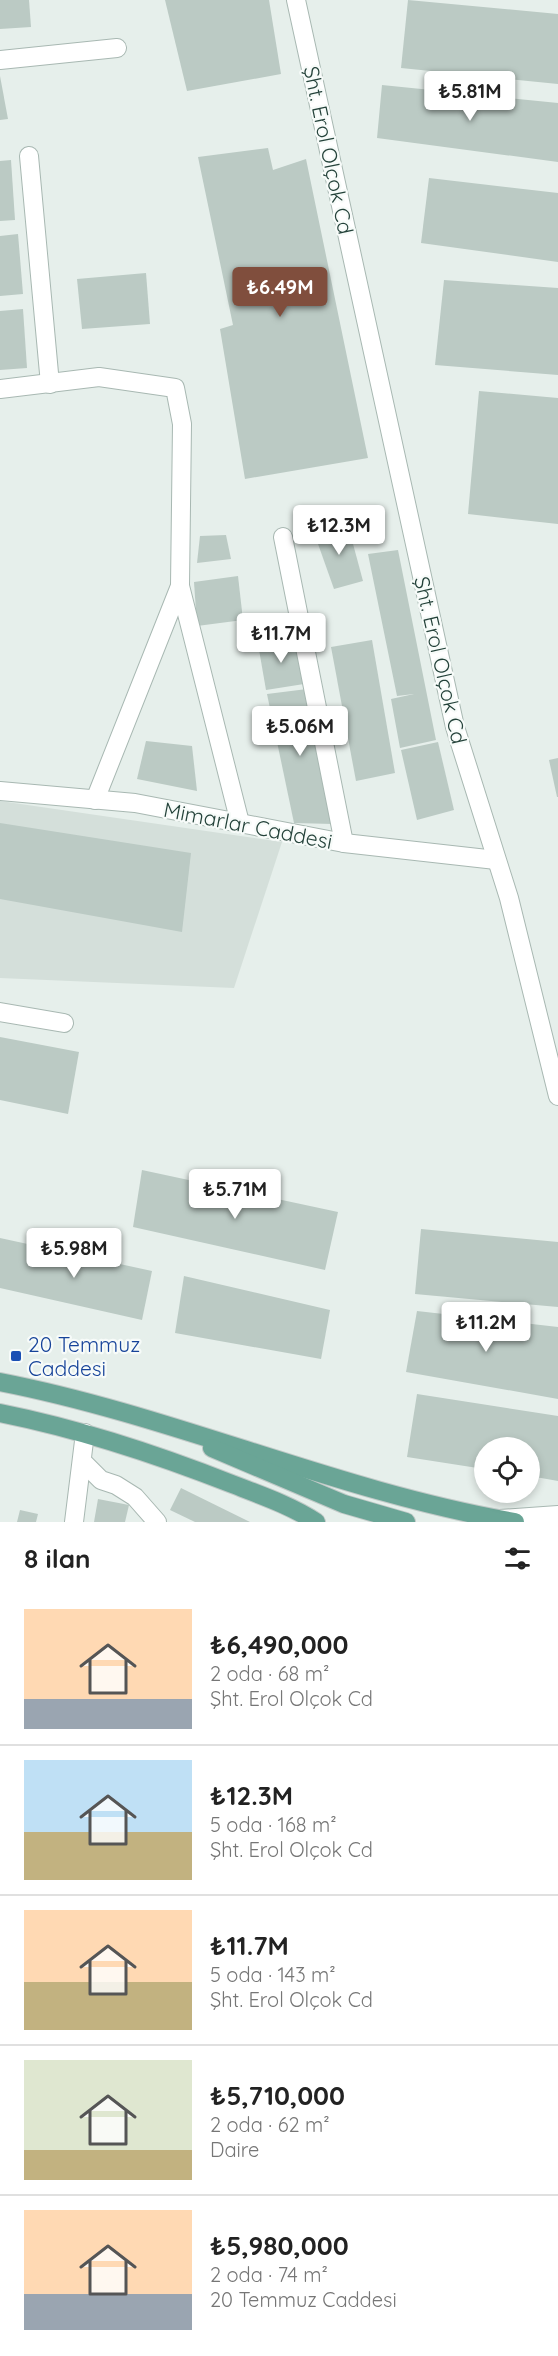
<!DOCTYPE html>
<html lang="tr">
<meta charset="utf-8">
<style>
:root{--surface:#fff;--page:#f2f2f2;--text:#222;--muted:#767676;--line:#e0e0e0;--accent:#804e3d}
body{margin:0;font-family:Quicksand,sans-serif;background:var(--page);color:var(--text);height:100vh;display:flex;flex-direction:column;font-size:22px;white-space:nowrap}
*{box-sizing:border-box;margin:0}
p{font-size:20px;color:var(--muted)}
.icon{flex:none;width:33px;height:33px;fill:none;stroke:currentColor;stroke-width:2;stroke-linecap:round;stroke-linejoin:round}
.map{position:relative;height:1522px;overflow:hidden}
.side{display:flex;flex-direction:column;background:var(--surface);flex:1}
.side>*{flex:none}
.tools{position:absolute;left:474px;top:1437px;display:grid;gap:12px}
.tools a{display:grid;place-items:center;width:66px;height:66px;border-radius:50%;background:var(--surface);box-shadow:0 3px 9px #0003;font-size:30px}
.price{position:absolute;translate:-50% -51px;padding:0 14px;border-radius:6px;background:#fff;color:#222;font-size:20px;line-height:39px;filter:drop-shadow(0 2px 3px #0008)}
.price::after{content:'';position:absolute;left:50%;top:36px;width:18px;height:14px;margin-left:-9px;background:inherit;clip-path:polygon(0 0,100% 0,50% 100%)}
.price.current{background:var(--accent);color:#fff}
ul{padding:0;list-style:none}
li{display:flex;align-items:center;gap:18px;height:150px;padding:0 24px}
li+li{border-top:2px solid var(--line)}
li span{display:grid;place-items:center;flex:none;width:168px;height:120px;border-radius:0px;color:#555}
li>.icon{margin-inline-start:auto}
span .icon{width:72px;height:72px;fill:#fffc;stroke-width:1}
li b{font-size:26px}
h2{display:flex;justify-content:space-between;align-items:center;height:72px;padding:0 24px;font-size:26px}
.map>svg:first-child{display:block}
</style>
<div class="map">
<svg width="558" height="1522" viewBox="0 0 558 1522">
<rect width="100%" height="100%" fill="#e6efeb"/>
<path fill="#d4dfda" d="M0,801l282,41 -48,146 -234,-10z"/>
<g fill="#bbcac4">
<path d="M0,0h29l2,27 -31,2z"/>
<path d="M165,0h104l12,74 -94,17z"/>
<path d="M408,0l150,14v70l-157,-16z"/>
<path d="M0,76l8,43 -8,1z"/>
<path d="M382,85l176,18v59l-181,-24z"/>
<path d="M268,148l5,22 33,-11 62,299 -123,21 -25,-150 13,-4 -35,-168z"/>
<path d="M11,160l4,60 -15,1v-60z"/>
<path d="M429,178l129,15v69l-137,-19z"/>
<path d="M18,234l5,60 -23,2v-60z"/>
<path d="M146,273l4,51 -68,5 -5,-50z"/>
<path d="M444,280l114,8v87l-123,-10z"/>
<path d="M23,309l4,59 -27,2v-59z"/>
<path d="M479,391l79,7v126l-90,-10z"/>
<path d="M312,527l37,2 14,52 -29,8z"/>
<path d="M226,535l5,24 -34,4 3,-27z"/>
<path d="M398,550l38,190 -36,8 -9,-49 23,-5 -17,2 -29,-142z"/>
<path d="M238,576l5,44 -46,6 -3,-44z"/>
<path d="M297,639l7,45 -38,6 -8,-46z"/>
<path d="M372,640l23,133 -39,8 -25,-134z"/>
<path d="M307,689l26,135 -39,-1 -27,-129z"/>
<path d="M146,741l46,5 5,45 -60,-12z"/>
<path d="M438,742l16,68 -37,10 -16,-70z"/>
<path d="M558,758v39h-1l-8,-37z"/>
<path d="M0,823l191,30 -9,79 -182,-33z"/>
<path d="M0,1037l79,15 -11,62 -68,-14z"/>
<path d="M142,1170l196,42 -13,58 -192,-43z"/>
<path d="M421,1229l137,13v65l-143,-13z"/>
<path d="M0,1238l152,33 -10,49 -142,-32z"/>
<path d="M184,1276l146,34 -9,49 -146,-26z"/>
<path d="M417,1311l141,16v72l-152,-27z"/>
<path d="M417,1394l141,22v65l-28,-5v-28h-46v21l-77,-12z"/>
<path d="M181,1488l69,34h-55l-25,-12z"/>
<path d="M98,1499l31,6 -4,17h-31z"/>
<path d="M20,1510l18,4 -2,8h-19z"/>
</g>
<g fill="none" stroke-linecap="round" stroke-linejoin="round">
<g stroke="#a8b8b2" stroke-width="20">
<g id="minor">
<path d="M296,0l159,727 54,171 49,198"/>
<path d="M0,60l117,-12"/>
<path d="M29,156l21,228"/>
<path d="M0,389l99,-12 76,11 7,36 -2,162 -85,214"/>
<path d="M283,537l61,306"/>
<path d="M180,586l60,237"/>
<path d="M0,791l135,12 209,40 152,17"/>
<path d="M0,1012l64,11"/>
<path d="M82,1461l19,19 15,5 19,12 22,25"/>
<path d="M500,1519l58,-4"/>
<path d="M74,1522l11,-89"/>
</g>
</g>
<g stroke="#c2cac8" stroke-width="20">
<g id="major">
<path d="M0,1382c175,34 339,110 515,140"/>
<path d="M0,1413c80,16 156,41 232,71 28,11 58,21 84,38"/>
<path d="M212,1448l132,56 62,18"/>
</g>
</g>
<use href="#minor" stroke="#fff" stroke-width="18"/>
<use href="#major" stroke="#6aa596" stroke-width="18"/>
</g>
<rect fill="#1a4fb4" stroke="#f7fbf9" stroke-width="2" x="10" y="1350" width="12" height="12" rx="3"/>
<g text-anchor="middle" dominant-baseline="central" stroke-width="4.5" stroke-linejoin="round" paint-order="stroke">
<g font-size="21" fill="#24423a" stroke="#f7fbf9">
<text transform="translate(329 150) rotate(78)">Şht. Erol Olçok Cd</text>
<text transform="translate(441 660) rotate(77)">Şht. Erol Olçok Cd</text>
<text transform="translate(248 825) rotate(11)">Mimarlar Caddesi</text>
</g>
<g font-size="21" fill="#164399" stroke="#f7fbf9" text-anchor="start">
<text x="28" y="1344">20 Temmuz<tspan x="28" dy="24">Caddesi</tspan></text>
</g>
</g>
</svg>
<div class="tools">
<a><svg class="icon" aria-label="locate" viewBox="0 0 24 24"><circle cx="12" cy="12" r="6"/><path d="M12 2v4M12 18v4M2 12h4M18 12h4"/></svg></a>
</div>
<b class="price" style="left:470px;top:122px">₺5.81M</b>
<b class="price current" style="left:280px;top:318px">₺6.49M</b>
<b class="price" style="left:339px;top:556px">₺12.3M</b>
<b class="price" style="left:281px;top:664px">₺11.7M</b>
<b class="price" style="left:300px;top:757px">₺5.06M</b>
<b class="price" style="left:235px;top:1220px">₺5.71M</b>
<b class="price" style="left:74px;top:1279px">₺5.98M</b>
<b class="price" style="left:486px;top:1353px">₺11.2M</b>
</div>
<section class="side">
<h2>8 ilan<svg class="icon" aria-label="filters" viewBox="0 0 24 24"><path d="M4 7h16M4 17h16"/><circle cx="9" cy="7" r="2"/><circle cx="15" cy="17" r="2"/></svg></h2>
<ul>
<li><span style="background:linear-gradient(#ffd9b3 75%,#9aa5b1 0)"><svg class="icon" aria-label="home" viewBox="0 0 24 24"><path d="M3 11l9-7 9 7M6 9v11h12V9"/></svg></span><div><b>₺6,490,000</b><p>2 oda · 68 m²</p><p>Şht. Erol Olçok Cd</p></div></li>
<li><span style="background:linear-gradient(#bfe0f5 60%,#c2b280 0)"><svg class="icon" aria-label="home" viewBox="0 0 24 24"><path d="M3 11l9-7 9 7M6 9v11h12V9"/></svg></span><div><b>₺12.3M</b><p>5 oda · 168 m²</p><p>Şht. Erol Olçok Cd</p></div></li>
<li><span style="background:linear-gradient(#ffd9b3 60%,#c2b280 0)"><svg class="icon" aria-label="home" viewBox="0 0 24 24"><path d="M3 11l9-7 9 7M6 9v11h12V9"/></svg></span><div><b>₺11.7M</b><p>5 oda · 143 m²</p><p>Şht. Erol Olçok Cd</p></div></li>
<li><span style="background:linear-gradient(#dfe7d0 75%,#c2b280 0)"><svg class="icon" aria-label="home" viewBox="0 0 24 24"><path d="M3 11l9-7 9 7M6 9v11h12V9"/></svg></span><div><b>₺5,710,000</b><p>2 oda · 62 m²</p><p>Daire</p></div></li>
<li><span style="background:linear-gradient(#ffd9b3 70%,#9aa5b1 0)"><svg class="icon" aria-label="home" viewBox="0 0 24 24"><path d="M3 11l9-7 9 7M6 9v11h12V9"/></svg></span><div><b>₺5,980,000</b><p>2 oda · 74 m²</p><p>20 Temmuz Caddesi</p></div></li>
</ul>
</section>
